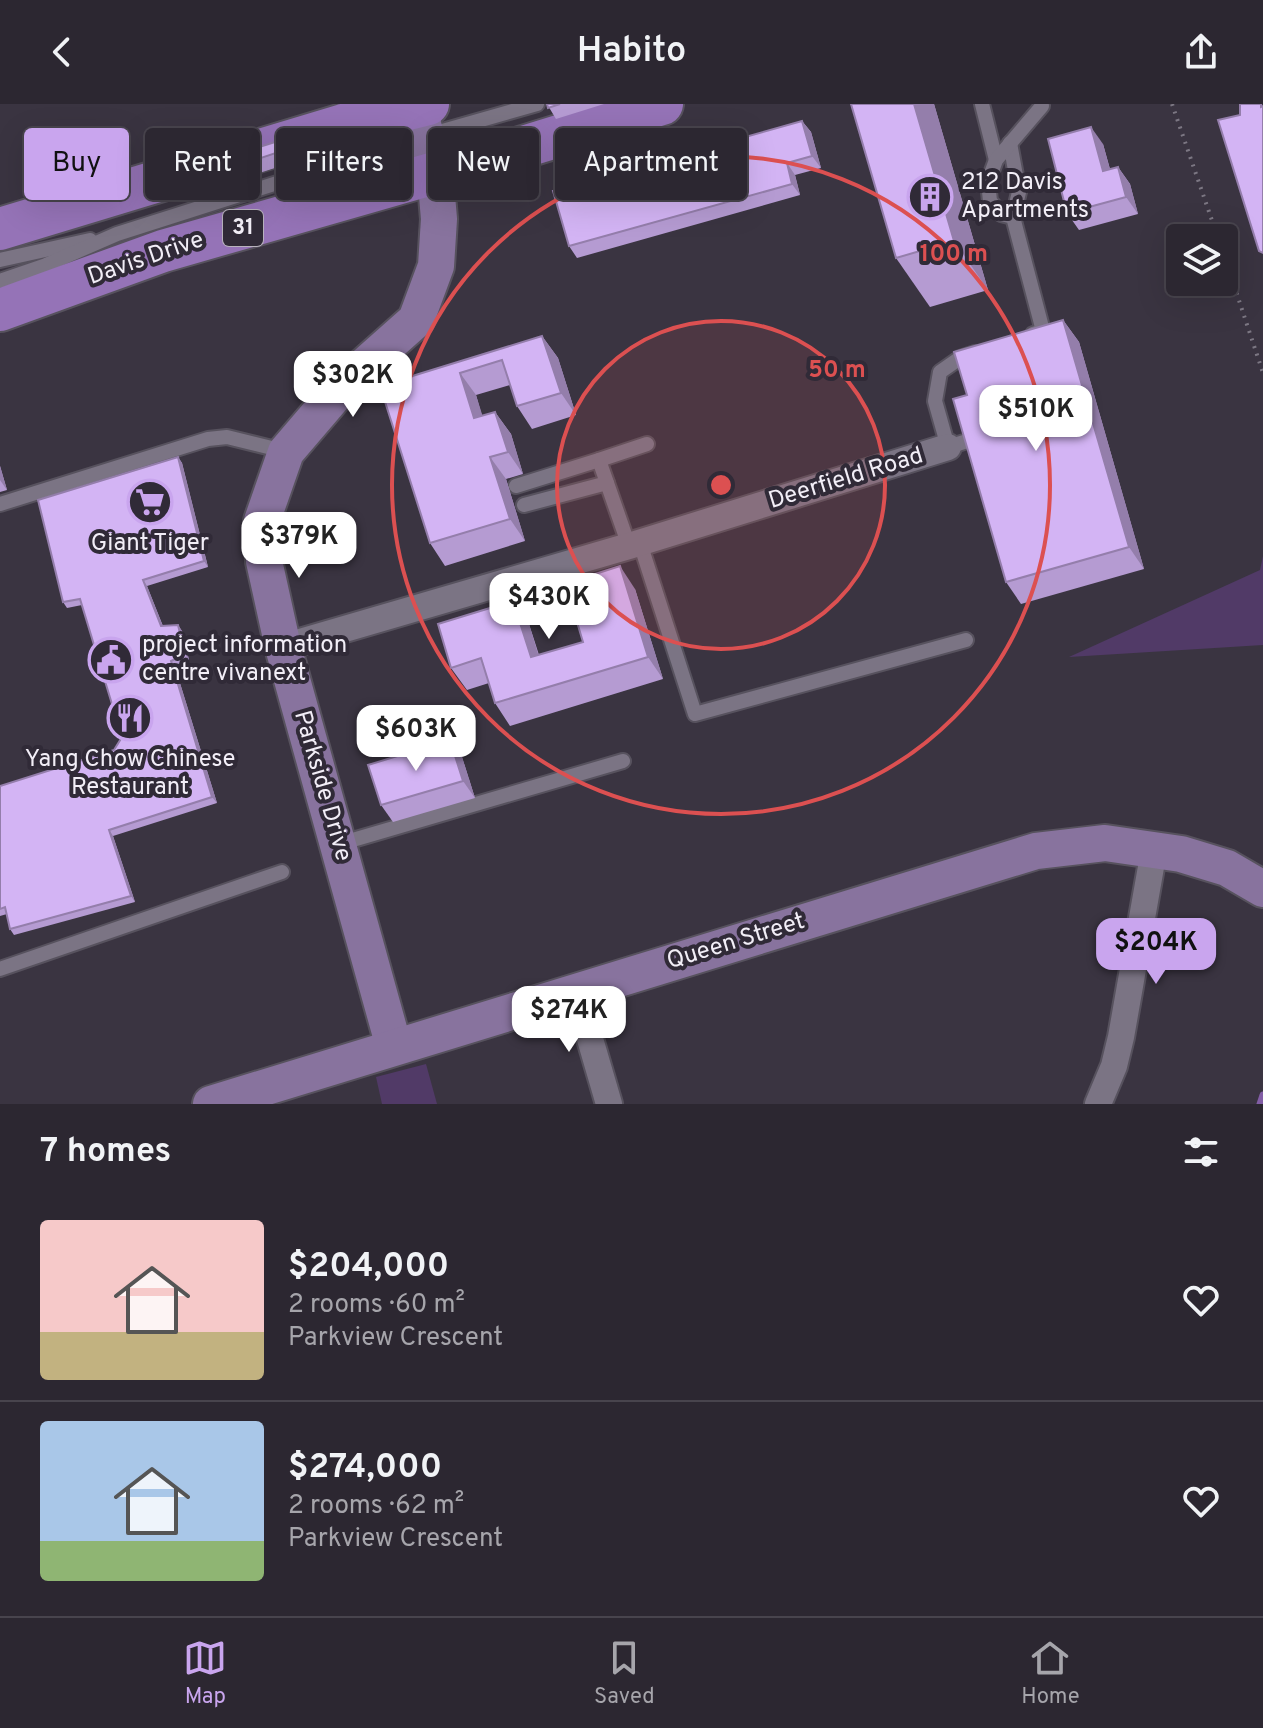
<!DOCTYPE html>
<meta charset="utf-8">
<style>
:root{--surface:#2c2731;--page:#342f39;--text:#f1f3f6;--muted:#a6a5ab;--line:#48444d;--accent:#c9a5ee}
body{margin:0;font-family:Overpass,sans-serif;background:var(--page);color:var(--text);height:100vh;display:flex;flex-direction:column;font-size:30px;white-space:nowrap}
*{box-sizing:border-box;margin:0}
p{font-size:26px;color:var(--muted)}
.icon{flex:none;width:44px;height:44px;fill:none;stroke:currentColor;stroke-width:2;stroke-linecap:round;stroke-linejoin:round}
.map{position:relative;height:1000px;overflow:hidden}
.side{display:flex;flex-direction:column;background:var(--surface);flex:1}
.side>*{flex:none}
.banner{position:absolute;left:24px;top:24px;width:800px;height:72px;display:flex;gap:16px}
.fabs{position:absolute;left:1166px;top:120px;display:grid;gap:16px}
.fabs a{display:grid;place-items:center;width:72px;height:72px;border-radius:8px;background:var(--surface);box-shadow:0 8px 32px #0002,0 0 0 2px var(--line);font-size:40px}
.price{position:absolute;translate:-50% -68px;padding:0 18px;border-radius:16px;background:#fff;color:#222;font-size:26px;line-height:52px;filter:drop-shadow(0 2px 4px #0008)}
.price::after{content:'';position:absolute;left:50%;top:48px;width:24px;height:18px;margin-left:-12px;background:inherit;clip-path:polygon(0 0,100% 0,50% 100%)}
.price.selected{background:var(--accent);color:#111}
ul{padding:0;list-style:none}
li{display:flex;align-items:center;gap:24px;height:200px;padding:0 40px}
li+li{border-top:2px solid var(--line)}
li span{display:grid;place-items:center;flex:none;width:224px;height:160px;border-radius:8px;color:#555}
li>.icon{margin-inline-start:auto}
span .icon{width:96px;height:96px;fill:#fffc;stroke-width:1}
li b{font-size:34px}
h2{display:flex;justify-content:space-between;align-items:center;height:96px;padding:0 40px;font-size:34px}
.chip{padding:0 28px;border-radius:8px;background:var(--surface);box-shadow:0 8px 32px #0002,0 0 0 2px var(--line);font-size:28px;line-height:72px}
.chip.selected{background:var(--accent);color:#111}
header{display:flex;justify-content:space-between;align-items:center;height:104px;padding:0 40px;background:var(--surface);font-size:36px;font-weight:600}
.menu{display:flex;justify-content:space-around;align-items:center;height:112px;border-top:2px solid var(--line);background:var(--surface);font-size:22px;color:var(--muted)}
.menu a{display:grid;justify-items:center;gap:4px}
.menu .selected{color:var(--accent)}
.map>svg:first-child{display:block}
</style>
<header><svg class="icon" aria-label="back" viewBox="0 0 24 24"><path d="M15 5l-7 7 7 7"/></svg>Habito<svg class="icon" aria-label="share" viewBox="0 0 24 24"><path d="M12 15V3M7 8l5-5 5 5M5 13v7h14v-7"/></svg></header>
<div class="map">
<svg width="1263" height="1000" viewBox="0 0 1263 1000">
<rect width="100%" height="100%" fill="#3a3441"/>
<g fill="#513a67">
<path d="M1263,452v89l-194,12 191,-87z"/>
<path d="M426,960l11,40h-55l-6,-27z"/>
</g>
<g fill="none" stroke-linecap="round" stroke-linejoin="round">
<path stroke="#825da5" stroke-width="7" d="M1260,1000l3,-9"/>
<g stroke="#57525e" stroke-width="18">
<g id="lane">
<path d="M982,0l14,56"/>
<path d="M1010,39l9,49 -6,25"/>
<path d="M0,156l90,-20"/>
<path d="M0,177l46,-16 71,-31 308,-98 112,-32"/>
<path d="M1033,230l10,-3 -30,-114 -12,-3 -11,-13 -2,-19 8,-22 46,-54"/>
<path d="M975,249l-15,5 -20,14 -5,29 13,46 32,-10"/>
<path d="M516,382l83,-26"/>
<path d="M0,400l208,-65 19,-2 57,14"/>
<path d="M524,401l83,-22"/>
<path d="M640,439l55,171 271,-74"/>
<path d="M629,442l-30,-86 48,-16"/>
<path d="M339,740l284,-83"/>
<path d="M0,865l282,-97"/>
</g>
</g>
<g stroke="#57525e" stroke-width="30">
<g id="street">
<path d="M283,543l346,-101 319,-99"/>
<path d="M576,887l33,113"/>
<path d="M1098,1000l16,-38 7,-29 33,-187"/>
</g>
</g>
<g stroke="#57525e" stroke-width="40">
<g id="secondary">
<path d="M394,943l-111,-400 -19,-86 -2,-40 24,-69 59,-69 71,-63 20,-54 3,-47 -4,-47 -17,-68"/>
<path d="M211,1000l825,-253 69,-8 76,11 46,14 36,21"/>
</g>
</g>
<g stroke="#57525e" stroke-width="46">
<g id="primary">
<path d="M0,125l343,-104 85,-21"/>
<path d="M0,206l163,-59 338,-97 161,-50"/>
</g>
</g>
<g stroke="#7c7783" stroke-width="4" stroke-dasharray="2 6" stroke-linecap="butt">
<path d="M1172,0l46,134"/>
<path d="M1224,151l39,118"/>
</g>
<use href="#lane" stroke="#7b7484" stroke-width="14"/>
<use href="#street" stroke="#7b7484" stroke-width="26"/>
<use href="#secondary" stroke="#88739e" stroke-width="36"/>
<use href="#primary" stroke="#9573b7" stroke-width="42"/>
</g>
<g fill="#b59bd2">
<path d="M547,0h57l-48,15z"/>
<path d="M851,0h83l54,186 -58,17 -34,-49z"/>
<path d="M802,17l9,11 10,36 -26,7 5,20 -223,63 -8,-12z"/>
<path d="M275,38l8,12 4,10 -85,28 -8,-12z"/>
<path d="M1103,40l7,25 8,-2 12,17 8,30 -59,16 -12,-17z"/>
<path d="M1063,216l16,22 65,227 -123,35 -15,-22 -39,-187z"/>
<path d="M542,232l16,22 18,57 -44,14 -15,-23 -7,-21 -34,10 6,21 13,-4 16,22 12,40 -17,5 19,62 -80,25 -15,-23 -50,-157z"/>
<path d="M178,353l4,6 26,104 -61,19 16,40 15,-1 4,6 7,29 -14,7 42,136 -104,33 22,66 -121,33 -4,-6 -3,-15 -7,2v-130l114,-36 8,-13 -40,-132 -15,3 -4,-6z"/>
<path d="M0,362l7,24 -7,2z"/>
<path d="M635,485l28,90 -153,47 -15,-23 -6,-20 -22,7 -16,-22 62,-67 16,23 10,31 44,-13z"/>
<path d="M450,636l12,17 13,41 -82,24 -12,-17z"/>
</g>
<g fill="#947eab">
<path d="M914,0h20l54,186 -34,-49z"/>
<path d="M802,17l9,11 10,36 -9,-12z"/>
<path d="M1091,23l12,17 12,44 -12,-17z"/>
<path d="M275,38l8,12 4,10 -8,-12z"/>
<path d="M787,59l8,12 5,20 -8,-11z"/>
<path d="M1118,63l12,17 8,30 -12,-17z"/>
<path d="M1063,216l16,22 65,227 -15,-22z"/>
<path d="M542,232l16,22 18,57 -15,-22z"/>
<path d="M460,269l16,22 14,45 -16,-22z"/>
<path d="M495,308l16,22 12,40 -15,-22z"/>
<path d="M178,353l4,6 26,104 -4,-6z"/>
<path d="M490,353l16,22 19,62 -15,-22z"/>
<path d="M0,362l7,24 -7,-10z"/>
<path d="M620,462l15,23 28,90 -15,-22z"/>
<path d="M143,476l4,6 18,46 -4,-6z"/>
<path d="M513,497l16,23 17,56 -15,-23z"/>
<path d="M178,521l4,6 7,29 -4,-6z"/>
<path d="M171,557l4,6 42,136 -5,-6z"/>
<path d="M450,636l12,17 13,41 -12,-17z"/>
<path d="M109,726l4,6 22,66 -4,-6z"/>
</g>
<g fill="#d3b4f4" stroke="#947eab" stroke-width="2">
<path d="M547,0h13l-12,4z"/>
<path d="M851,0h63l40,137 -58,17z"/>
<path d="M1240,0h21v3l2,-1v147l-4,-2 -41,-131 22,-5z"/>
<path d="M802,17l10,35 -25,7 5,21 -223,62 -16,-55z"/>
<path d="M1091,23l12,44 15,-4 8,30 -59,16 -19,-74z"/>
<path d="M275,38l4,10 -85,28 -4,-11z"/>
<path d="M1063,216l66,227 -123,35 -53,-183 14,-4 -13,-43z"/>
<path d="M542,232l19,57 -44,13 -15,-46 -42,13 14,45 21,-6 13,40 -18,5 20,62 -80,24 -50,-157z"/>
<path d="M178,353l26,104 -61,19 18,46 17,-1 7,29 -14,7 41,136 -103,33 22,66 -121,33 -5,-22 -5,2v-123l114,-36 8,-13 -42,-138 -17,3 -25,-102z"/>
<path d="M620,462l28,91 -153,46 -14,-45 -30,10 -13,-44 75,-23 18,56 52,-15 -12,-40 21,-6 -6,-19z"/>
<path d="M450,636l13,41 -82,24 -13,-40z"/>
</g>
<circle cx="721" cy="381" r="164" fill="#dc5051" fill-opacity=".12"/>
<g fill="none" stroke="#dc5051" stroke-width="4">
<circle cx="721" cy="381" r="164"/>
<circle cx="721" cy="381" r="329"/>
</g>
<defs>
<g id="building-ring" transform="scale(2.3)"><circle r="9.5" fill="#302a37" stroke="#c9a5ee" stroke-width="1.5"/><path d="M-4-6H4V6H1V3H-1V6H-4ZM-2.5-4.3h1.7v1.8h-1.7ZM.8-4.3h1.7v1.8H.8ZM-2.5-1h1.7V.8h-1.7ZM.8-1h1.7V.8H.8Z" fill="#c9a5ee"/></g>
<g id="supermarket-ring" transform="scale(2.3)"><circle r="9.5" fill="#302a37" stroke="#c9a5ee" stroke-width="1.5"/><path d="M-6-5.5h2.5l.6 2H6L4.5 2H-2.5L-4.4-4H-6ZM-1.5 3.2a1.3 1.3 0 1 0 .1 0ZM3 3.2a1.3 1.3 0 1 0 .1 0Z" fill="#c9a5ee"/></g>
<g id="civic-ring" transform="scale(2.3)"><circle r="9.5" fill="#302a37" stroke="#c9a5ee" stroke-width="1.5"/><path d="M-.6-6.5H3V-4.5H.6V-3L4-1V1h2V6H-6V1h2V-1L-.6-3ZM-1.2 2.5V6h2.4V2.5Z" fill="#c9a5ee"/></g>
<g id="restaurant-ring" transform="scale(2.3)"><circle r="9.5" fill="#302a37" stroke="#c9a5ee" stroke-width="1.5"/><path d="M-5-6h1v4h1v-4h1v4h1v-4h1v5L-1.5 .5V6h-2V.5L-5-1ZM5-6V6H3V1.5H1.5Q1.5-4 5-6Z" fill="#c9a5ee"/></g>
</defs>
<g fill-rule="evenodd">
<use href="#building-ring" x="930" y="93"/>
<use href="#supermarket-ring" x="150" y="398"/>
<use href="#civic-ring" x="111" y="556"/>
<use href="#restaurant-ring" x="130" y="614"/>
</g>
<g text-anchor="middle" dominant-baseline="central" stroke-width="8" stroke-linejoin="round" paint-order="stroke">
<rect fill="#302a37" stroke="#b8b3bd" stroke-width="2" x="223" y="106" width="40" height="36" rx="6"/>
<g font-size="22" font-weight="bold" fill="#f2eef7">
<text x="243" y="124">31</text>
</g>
<g font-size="24" fill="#f2eef7" stroke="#302a37" text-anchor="start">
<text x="961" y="79">212 Davis<tspan x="961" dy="28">Apartments</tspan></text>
<text x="150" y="440" text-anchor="middle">Giant Tiger</text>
<text x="142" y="542">project information<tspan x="142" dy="28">centre vivanext</tspan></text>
<text x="130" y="656" text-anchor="middle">Yang Chow Chinese<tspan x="130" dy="28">Restaurant</tspan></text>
</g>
<g font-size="24" fill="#f2eef7" stroke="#302a37">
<text transform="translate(146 155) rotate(-19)">Davis Drive</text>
<text transform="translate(846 375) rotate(-17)">Deerfield Road</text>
<text transform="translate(322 682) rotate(74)">Parkside Drive</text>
<text transform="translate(736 838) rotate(-17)">Queen Street</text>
</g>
</g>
<circle cx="721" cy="381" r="12" fill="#dc5051" stroke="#302a37" stroke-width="4"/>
<g font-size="24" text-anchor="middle" font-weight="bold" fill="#dc5051" stroke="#302a37" stroke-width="8" stroke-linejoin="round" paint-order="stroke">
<text x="954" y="157">100 m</text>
<text x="837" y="273">50 m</text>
</g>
</svg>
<div class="fabs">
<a><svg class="icon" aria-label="layers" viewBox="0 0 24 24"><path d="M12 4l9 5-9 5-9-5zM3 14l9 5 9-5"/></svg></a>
</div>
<b class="price" style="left:353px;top:315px">$302K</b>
<b class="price" style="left:1036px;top:349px">$510K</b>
<b class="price" style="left:299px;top:476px">$379K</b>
<b class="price" style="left:549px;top:537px">$430K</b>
<b class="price" style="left:416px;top:669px">$603K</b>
<b class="price selected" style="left:1156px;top:882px">$204K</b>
<b class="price" style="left:569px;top:950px">$274K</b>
<div class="banner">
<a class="chip selected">Buy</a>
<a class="chip">Rent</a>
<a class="chip">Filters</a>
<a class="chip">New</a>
<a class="chip">Apartment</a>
</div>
</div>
<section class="side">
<h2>7 homes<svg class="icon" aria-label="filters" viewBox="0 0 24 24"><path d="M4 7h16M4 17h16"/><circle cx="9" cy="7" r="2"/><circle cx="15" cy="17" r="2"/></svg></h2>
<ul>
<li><span style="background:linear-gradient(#f6c9c9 70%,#c2b280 0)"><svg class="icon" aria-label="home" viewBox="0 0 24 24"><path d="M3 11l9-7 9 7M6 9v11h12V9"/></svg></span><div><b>$204,000</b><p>2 rooms · 60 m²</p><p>Parkview Crescent</p></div><svg class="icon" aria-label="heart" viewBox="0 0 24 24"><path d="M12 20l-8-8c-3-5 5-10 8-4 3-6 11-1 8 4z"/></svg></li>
<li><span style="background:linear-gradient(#a9c7e8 75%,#8fb573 0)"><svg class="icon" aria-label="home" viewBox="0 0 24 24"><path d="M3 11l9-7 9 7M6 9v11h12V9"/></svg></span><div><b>$274,000</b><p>2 rooms · 62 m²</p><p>Parkview Crescent</p></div><svg class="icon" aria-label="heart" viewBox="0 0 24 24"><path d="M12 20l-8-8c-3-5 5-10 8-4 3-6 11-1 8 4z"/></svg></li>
</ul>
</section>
<nav class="menu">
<a class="selected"><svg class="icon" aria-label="map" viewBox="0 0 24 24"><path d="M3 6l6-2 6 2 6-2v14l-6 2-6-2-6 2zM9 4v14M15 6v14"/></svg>Map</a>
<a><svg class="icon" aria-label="saved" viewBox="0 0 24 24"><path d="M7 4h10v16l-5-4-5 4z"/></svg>Saved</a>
<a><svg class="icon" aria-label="home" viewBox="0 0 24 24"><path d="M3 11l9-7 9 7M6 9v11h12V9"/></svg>Home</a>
</nav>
